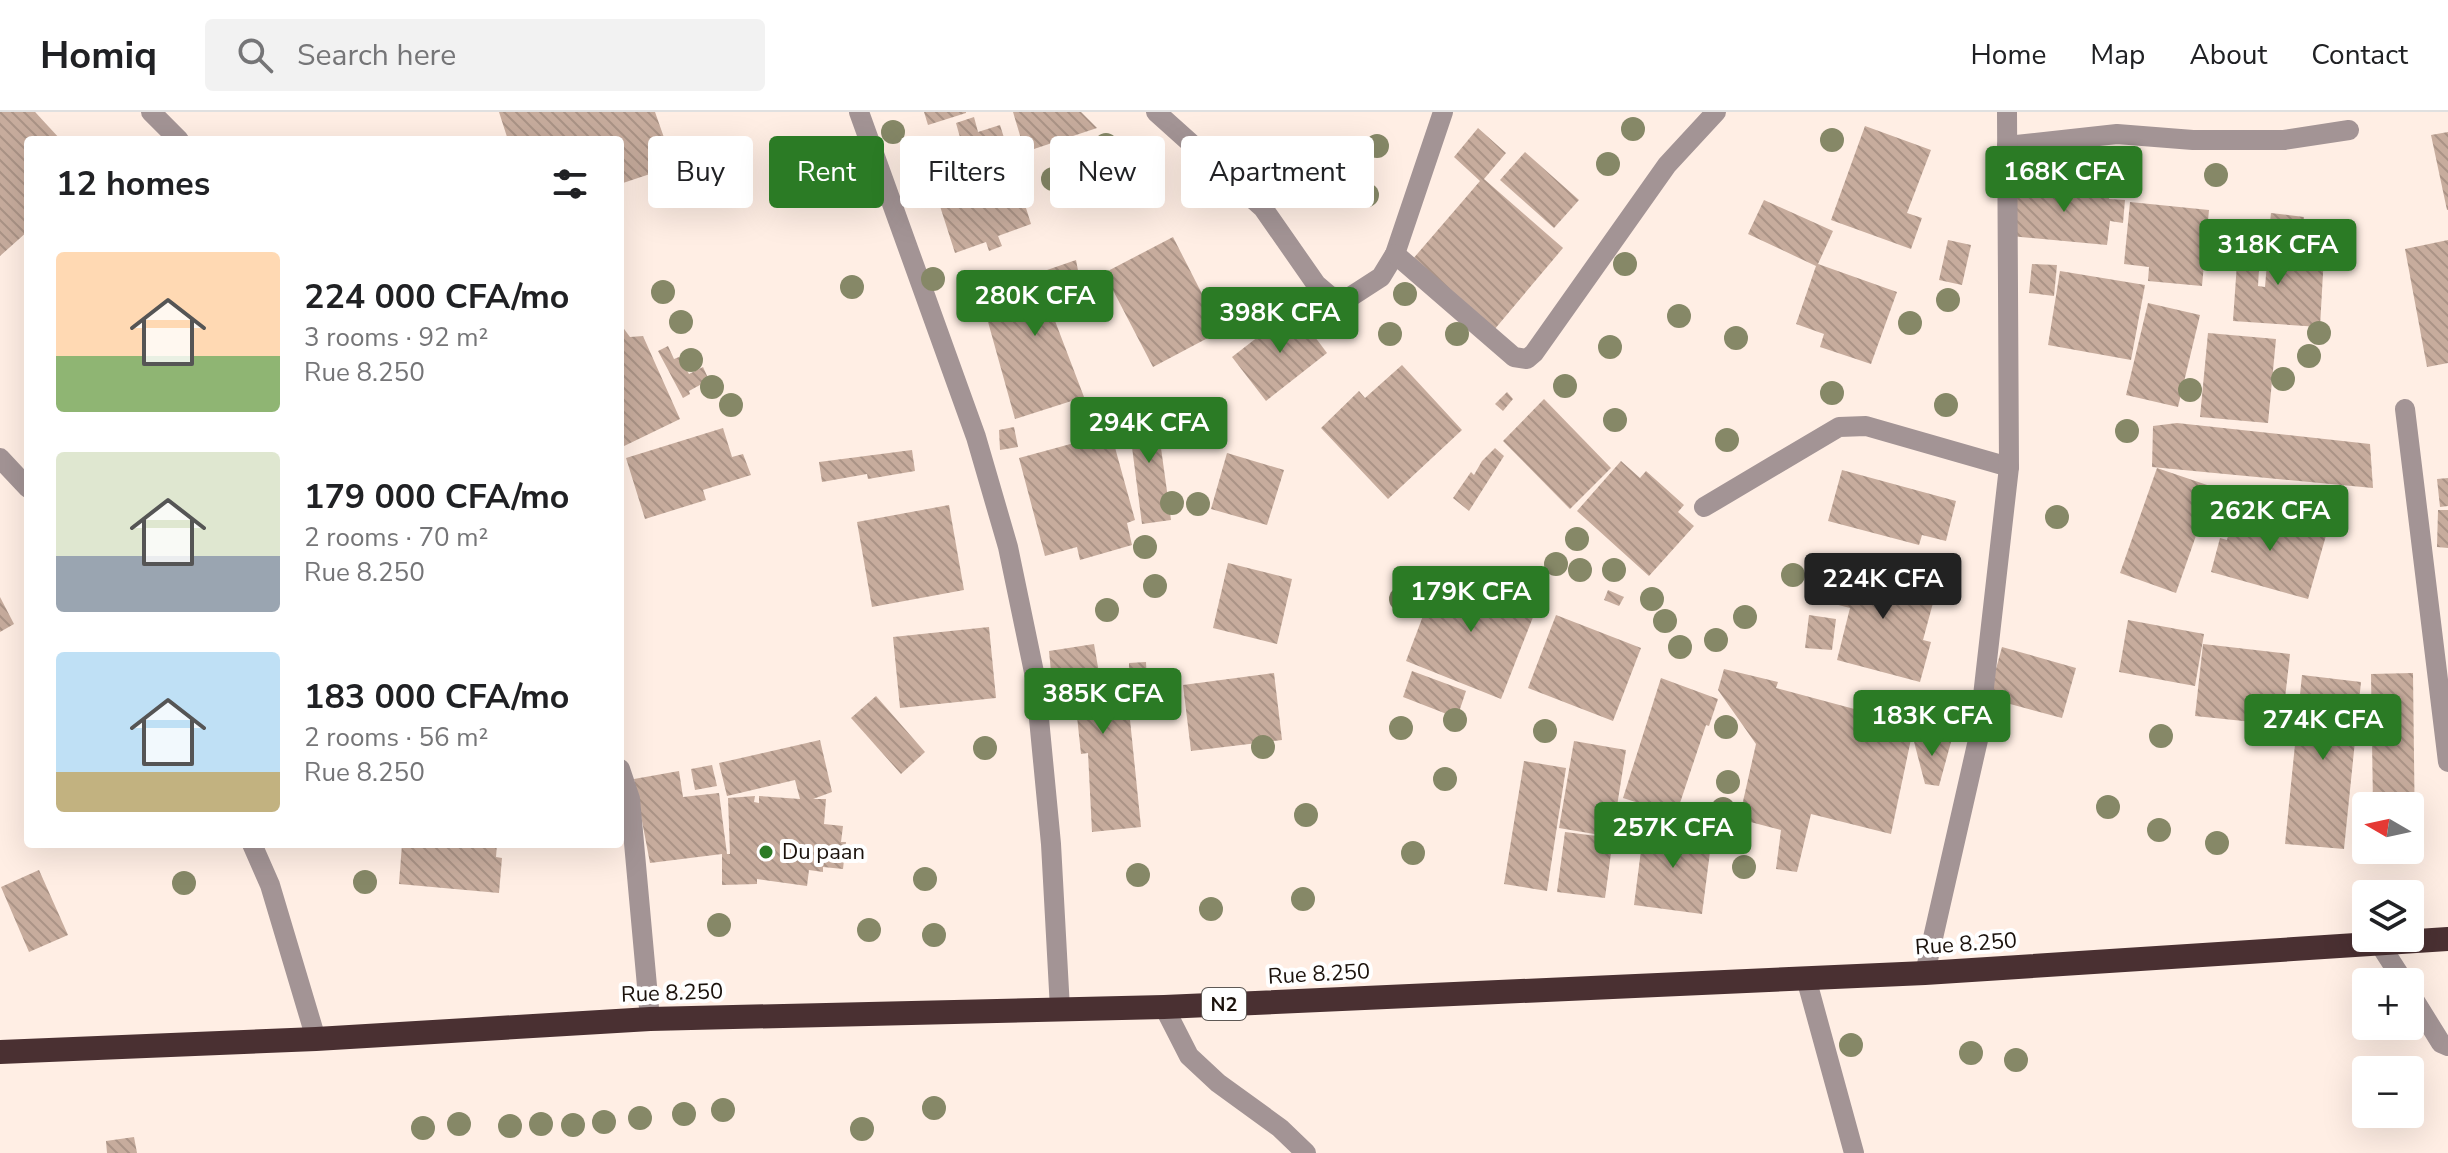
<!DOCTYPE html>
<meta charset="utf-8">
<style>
:root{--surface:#fff;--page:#f2f2f2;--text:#202124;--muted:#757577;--line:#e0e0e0;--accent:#2b7b25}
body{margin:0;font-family:"Nunito Sans",sans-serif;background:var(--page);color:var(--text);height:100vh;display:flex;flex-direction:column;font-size:30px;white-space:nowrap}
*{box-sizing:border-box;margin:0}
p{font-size:26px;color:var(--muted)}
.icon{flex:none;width:44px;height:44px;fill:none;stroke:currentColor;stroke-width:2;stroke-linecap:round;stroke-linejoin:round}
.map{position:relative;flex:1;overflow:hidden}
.side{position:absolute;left:24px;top:24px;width:600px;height:712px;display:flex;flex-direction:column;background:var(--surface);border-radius:8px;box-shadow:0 8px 32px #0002}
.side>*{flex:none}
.top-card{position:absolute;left:648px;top:24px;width:760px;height:72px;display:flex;gap:16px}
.needle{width:52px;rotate:279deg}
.fabs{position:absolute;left:2352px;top:680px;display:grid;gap:16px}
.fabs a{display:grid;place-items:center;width:72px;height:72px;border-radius:8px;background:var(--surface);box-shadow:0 8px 32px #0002;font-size:40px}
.price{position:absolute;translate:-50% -68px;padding:0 18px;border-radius:8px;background:var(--accent);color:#fff;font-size:26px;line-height:52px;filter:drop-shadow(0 2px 4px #0008)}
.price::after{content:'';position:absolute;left:50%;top:48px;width:24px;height:18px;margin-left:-12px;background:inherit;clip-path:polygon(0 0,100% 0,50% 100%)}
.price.current{background:#222;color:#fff}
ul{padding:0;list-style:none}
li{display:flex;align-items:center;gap:24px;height:200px;padding:0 32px}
li span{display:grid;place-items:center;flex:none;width:224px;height:160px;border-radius:8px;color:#555}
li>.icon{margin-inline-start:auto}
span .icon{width:96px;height:96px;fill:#fffc;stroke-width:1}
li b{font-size:34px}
h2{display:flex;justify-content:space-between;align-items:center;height:96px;padding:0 32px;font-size:34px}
.tag{padding:0 28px;border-radius:8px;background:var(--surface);box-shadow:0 8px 32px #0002;font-size:28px;line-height:72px}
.tag.current{background:var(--accent);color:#fff}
header{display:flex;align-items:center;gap:48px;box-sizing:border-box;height:112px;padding:0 40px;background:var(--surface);border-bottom:2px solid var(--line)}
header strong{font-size:38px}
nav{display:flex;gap:44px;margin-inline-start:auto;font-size:28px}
.search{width:560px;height:72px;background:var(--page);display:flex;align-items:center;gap:20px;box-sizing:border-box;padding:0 28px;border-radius:8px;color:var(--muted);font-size:30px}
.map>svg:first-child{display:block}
</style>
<header>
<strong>Homiq</strong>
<div class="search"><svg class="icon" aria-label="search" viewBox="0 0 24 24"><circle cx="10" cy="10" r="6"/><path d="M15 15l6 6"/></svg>Search here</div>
<nav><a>Home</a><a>Map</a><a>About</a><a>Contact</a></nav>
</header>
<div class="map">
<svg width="2448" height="1041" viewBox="0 0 2448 1041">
<defs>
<pattern id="building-back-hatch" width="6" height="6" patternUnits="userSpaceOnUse" patternTransform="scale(2)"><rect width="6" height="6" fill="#c7ac9d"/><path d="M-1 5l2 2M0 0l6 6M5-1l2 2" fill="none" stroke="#aa9386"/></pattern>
</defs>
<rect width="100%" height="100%" fill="#ffeee4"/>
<g fill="url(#building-back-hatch)">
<path d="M0,0h35l26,28h-33v91l-28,25z"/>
<path d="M499,0h156l19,54 -54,18v-44h-112z"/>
<path d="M924,0h42v1l-38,12z"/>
<path d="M1013,0h68l16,16 -72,24z"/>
<path d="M974,5l4,15 22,-7 31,99 -33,12 4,10 -13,5 -3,-9 -31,11 -32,-100 38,-12 -5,-18z"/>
<path d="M1865,14l66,24 -24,63 15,5 -11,31 -80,-29z"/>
<path d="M1478,16l28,25 -22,26 79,69 -69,82 -82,-70 68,-79 -26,-24z"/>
<path d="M2448,20v78h-1l-16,-75z"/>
<path d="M1525,40l54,48 -25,28 -54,-48z"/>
<path d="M2014,72l96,8 -1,7 16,1 -2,23 -13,-2 -3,24 -97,-9z"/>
<path d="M1764,88l69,31 -15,33 79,28 -26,72 -51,-17 4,-13 -28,-10 20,-58 -68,-32z"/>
<path d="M2130,90l79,8 -7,76 -54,-5 1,-14 -25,-3z"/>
<path d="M2271,101l33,4 -4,28 -32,-5z"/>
<path d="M2239,122l22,2 -3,50 7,1 3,-36 56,4 -4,72 -87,-6z"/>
<path d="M1173,125l48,94 -68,36 -49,-94z"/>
<path d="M1948,128l23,5 -9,40 -23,-5z"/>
<path d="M2448,128v123l-21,4 -22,-118z"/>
<path d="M1076,148l8,42 -32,11 32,84 -69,22 -35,-126z"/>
<path d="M2032,152l25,1 -3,31 -25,-3z"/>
<path d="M2060,159l85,14 -14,75 -83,-15z"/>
<path d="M2148,191l52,12 -22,92 -52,-12z"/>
<path d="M1294,197l33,44 -61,48 -34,-44z"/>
<path d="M624,217l6,8 13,-1 37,83 -60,29v-117z"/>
<path d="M2208,221l68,6 -8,84 -68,-6z"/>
<path d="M668,234l6,13 5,-2 10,17 14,-7 6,13 -20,11 1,3 -7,4 -25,-47z"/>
<path d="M1402,253l60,65 -74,69 -67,-71 38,-37 6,7z"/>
<path d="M1507,280l6,7 -10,12 -8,-7z"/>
<path d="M1544,287l67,69 -41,41 -67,-68z"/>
<path d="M1155,293l16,115 -29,4 -15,-115z"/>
<path d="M2177,311l193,21 3,44 -221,-21 1,-41z"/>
<path d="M1014,315l4,20 -18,3 -1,-20z"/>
<path d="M723,316l9,29 11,-3 8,21 -48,15 3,10 -61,19 -19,-61z"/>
<path d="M1111,321l24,87 -8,3 5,22 -52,15 -3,-13 -32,9 -26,-98z"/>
<path d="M1495,336l9,8 -35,55 -16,-13 18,-26 3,3 8,-14z"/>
<path d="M912,338l3,21 -47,8 -1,-5 -45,8 -3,-20z"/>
<path d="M1227,341l57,17 -17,55 -56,-16z"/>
<path d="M1621,349l19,17 6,-7 38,34 -6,7 16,14 -45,50 -72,-65z"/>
<path d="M2157,356l56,19 -37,106 -56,-20z"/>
<path d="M1842,358l114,31 -10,40 -24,-6 -3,10 -91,-24z"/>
<path d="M2448,366v28l-8,1 -3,-28z"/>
<path d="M949,393l15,85 -92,17 -15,-85z"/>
<path d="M2236,395l91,25 -19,67 -97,-27 9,-34 7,2z"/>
<path d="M2438,398h10v38l-11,-1z"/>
<path d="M1838,449l99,27 -14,52 8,2 -11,40 -83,-22 13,-52 -23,-6z"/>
<path d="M1228,451l64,16 -15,65 -64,-16z"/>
<path d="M1441,456l96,39 -36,92 -95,-38z"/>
<path d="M1608,478l16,7 -5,9 -15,-6z"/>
<path d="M0,485l14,27 -14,8z"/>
<path d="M1556,503l85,33 -28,73 -85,-33z"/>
<path d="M1809,503l27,4 -4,31 -27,-2z"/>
<path d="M2128,508l76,14 -9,52 -76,-14z"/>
<path d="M989,515l7,71 -96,10 -7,-71z"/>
<path d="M1094,532l5,29 26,-2 16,156 -49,5 -4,-79 -7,1 -8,-75 -21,3 -3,-31z"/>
<path d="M2203,532l87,10 -8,71 -87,-9z"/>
<path d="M2002,535l74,21 -14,50 -74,-20z"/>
<path d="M1146,550l1,22 -18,1v-22z"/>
<path d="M1724,557l54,13 -2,6 138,37 -23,109 -80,-20 -14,58 -21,-3 5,-39 -42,-11 17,-75 -38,-54z"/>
<path d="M1412,559l54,20 -9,27 -54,-21z"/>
<path d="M1274,561l8,67 -91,11 -8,-66z"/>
<path d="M2413,561l2,167h-5v-34h-37l-2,-132z"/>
<path d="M2302,563l59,7 -17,167 -59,-5z"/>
<path d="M1661,566l57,21 -9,27 -3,-1 -30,90 -53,-17z"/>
<path d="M876,584l49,56 -24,22 -50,-56z"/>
<path d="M1912,622l39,8 -12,44 -14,-2z"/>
<path d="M820,628l12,52 -19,7h13l-2,25 19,2 -2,16h5l-3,27 -20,-2v5l-14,-2 -2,16 -50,-7v5l-35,1v-31l-72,9 -16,-84 45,-8 4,26 36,-4 8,61h3l-2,-56 27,-2 -1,6 5,1v-7l41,3 -5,-19 -68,16 -8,-33z"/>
<path d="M1574,629l52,9 -14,87 -53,-9z"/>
<path d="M1524,649l42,7 -19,123 -43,-7z"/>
<path d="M712,653l5,21 -22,4 -4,-21z"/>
<path d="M1644,715l68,9 -10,78 -68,-9z"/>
<path d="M1565,720l48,6 -8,60 -48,-6z"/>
<path d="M402,732h95l-1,13 6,1 -3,35 -100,-9z"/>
<path d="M39,758l29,65 -39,17 -28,-65z"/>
<path d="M134,1025l3,16h-30l-1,-12z"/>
</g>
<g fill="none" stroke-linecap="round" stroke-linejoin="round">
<g stroke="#a39495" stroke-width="20">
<path d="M2379,831l25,39"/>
<path d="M2410,881l31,50 7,3"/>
</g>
<g stroke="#a39495" stroke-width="20">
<path d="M151,0l28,28"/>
<path d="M859,0l117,325 32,110 27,130 16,167 9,165"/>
<path d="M1156,0l107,96 53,76 14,12 17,3 34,-22 14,-23 48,-142"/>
<path d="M2007,34l110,-12 76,6h91l65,-10"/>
<path d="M1395,142l119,103 13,2 7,-6 133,-188 49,-53"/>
<path d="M2405,297l43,353"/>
<path d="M0,346l28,30"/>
<path d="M1704,395l135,-80 27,-1 143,41"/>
<path d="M620,657l10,30 20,220"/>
<path d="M252,732l18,41 46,154"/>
<path d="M1925,861l53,-233 31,-273 -2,-355"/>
<path d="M1806,866l48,175"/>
<path d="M1164,895l25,49 29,27 62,45 26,25"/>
</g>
<path stroke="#4a3032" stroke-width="24" d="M0,940l316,-13 334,-20 514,-12 761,-34 523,-34"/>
</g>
<g fill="#868867">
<circle cx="1633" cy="17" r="12"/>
<circle cx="893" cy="20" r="12"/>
<circle cx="1832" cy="28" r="12"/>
<circle cx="1106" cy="33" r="12"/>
<circle cx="1377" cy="34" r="12"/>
<circle cx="1292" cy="44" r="12"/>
<circle cx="1608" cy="52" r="12"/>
<circle cx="1132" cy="55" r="12"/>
<circle cx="2216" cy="63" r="12"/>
<circle cx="1053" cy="67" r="12"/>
<circle cx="1314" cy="81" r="12"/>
<circle cx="1367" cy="83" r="12"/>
<circle cx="2224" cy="146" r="12"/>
<circle cx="1625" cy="152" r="12"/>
<circle cx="933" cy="167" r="12"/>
<circle cx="852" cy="175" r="12"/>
<circle cx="663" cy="180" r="12"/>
<circle cx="1405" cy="182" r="12"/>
<circle cx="1948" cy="188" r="12"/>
<circle cx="1679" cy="204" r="12"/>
<circle cx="681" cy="210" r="12"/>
<circle cx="1910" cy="211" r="12"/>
<circle cx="2319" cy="221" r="12"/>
<circle cx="1390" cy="222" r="12"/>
<circle cx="1457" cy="222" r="12"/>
<circle cx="1736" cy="226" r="12"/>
<circle cx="1610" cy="235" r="12"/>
<circle cx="2309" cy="244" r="12"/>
<circle cx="691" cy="248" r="12"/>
<circle cx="2283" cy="267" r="12"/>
<circle cx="1565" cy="274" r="12"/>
<circle cx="712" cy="275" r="12"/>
<circle cx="2190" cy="278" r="12"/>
<circle cx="1832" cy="281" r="12"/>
<circle cx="731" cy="293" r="12"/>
<circle cx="1946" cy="293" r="12"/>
<circle cx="1615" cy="308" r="12"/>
<circle cx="2127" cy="319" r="12"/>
<circle cx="1727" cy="328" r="12"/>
<circle cx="1172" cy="391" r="12"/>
<circle cx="1198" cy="392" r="12"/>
<circle cx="2057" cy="405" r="12"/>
<circle cx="1577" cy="427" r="12"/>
<circle cx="1145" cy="435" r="12"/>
<circle cx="1556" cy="452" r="12"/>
<circle cx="1580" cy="458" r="12"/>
<circle cx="1614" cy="458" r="12"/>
<circle cx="1793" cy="463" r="12"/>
<circle cx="1155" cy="474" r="12"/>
<circle cx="1401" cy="487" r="12"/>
<circle cx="1652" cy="487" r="12"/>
<circle cx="1107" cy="498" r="12"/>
<circle cx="1745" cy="505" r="12"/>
<circle cx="1665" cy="509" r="12"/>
<circle cx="1716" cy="528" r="12"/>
<circle cx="1680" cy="535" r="12"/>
<circle cx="1455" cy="608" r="12"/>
<circle cx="1726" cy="615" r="12"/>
<circle cx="1401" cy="616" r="12"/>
<circle cx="1545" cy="619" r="12"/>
<circle cx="2161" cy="624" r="12"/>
<circle cx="1263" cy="635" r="12"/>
<circle cx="985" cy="636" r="12"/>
<circle cx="1445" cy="667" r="12"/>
<circle cx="1728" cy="670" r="12"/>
<circle cx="2108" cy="695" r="12"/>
<circle cx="1723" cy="697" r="12"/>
<circle cx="1306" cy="703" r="12"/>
<circle cx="2159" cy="718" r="12"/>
<circle cx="1737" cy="728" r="12"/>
<circle cx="2217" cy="731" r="12"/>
<circle cx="1413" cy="741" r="12"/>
<circle cx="1744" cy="755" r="12"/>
<circle cx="1138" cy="763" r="12"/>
<circle cx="925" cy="767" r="12"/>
<circle cx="365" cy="770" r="12"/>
<circle cx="184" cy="771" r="12"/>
<circle cx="1303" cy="787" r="12"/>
<circle cx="1211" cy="797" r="12"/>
<circle cx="719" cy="813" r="12"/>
<circle cx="869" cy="818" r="12"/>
<circle cx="934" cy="823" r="12"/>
<circle cx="1851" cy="933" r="12"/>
<circle cx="1971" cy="941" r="12"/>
<circle cx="2016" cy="948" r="12"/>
<circle cx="934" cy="996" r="12"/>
<circle cx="723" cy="998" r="12"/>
<circle cx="684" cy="1002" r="12"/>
<circle cx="640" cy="1006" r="12"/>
<circle cx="604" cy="1010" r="12"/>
<circle cx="459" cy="1012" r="12"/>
<circle cx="541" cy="1012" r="12"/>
<circle cx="573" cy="1013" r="12"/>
<circle cx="510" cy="1014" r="12"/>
<circle cx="423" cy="1016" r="12"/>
<circle cx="862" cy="1017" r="12"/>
</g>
<circle fill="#2b7b25" stroke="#fff" stroke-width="3" cx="766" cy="740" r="8"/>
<g text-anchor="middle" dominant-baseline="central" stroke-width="8" stroke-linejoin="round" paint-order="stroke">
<rect fill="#fff" stroke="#5f5955" stroke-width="2" x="1202" y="876" width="44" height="32" rx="6"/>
<g font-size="20" font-weight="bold" fill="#1b120c">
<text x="1224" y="892">N2</text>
</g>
<g font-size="22" fill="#1b120c" stroke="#fff" text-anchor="start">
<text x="782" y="740">Du paan</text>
</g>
<g font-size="22" fill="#1b120c" stroke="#fff">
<text transform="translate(1966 832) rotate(-4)">Rue 8.250</text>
<text transform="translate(1319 862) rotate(-3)">Rue 8.250</text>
<text transform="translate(672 881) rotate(-2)">Rue 8.250</text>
</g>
</g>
</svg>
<div class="fabs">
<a><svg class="needle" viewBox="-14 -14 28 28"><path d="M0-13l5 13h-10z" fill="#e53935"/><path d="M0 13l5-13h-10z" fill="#757577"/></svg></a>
<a><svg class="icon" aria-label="layers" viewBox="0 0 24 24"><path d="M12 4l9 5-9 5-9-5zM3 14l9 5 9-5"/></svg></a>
<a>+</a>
<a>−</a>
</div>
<b class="price" style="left:2064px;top:102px">168K CFA</b>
<b class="price" style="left:2278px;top:175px">318K CFA</b>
<b class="price" style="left:1035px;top:226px">280K CFA</b>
<b class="price" style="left:1280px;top:243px">398K CFA</b>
<b class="price" style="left:1149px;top:353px">294K CFA</b>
<b class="price" style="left:2270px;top:441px">262K CFA</b>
<b class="price current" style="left:1883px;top:509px">224K CFA</b>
<b class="price" style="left:1471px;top:522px">179K CFA</b>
<b class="price" style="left:1103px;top:624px">385K CFA</b>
<b class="price" style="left:1932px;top:646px">183K CFA</b>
<b class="price" style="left:2323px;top:650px">274K CFA</b>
<b class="price" style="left:1673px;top:758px">257K CFA</b>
<div class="top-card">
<a class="tag">Buy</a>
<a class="tag current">Rent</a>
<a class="tag">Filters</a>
<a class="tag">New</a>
<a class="tag">Apartment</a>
</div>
<section class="side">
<h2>12 homes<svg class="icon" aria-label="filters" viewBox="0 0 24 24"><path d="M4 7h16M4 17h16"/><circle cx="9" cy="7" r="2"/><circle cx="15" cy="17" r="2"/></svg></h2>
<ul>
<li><span style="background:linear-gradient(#ffd9b3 65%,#8fb573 0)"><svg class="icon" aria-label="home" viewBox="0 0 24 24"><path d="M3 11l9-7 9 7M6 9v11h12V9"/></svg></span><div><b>224 000 CFA/mo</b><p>3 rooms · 92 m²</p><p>Rue 8.250</p></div></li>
<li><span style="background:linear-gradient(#dfe7d0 65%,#9aa5b1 0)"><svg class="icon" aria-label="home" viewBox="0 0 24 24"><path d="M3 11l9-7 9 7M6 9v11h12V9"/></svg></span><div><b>179 000 CFA/mo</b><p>2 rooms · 70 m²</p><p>Rue 8.250</p></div></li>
<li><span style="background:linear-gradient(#bfe0f5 75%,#c2b280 0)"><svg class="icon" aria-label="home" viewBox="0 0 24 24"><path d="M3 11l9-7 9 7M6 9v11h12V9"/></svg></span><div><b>183 000 CFA/mo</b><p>2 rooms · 56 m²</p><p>Rue 8.250</p></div></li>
</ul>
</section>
</div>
